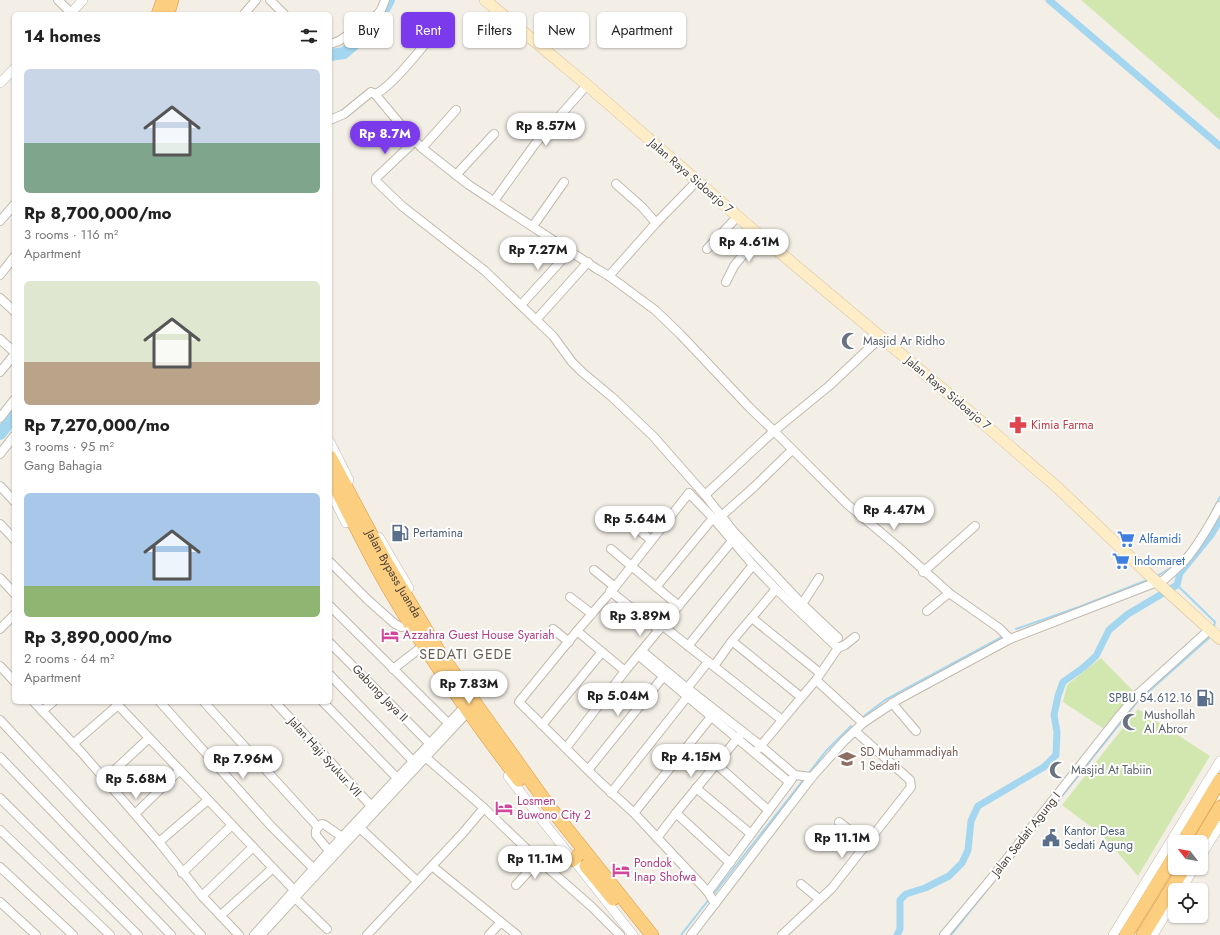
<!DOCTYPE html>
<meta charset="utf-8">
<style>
:root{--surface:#fff;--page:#f2f2f2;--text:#222;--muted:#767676;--accent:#7c3aed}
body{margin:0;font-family:Jost,sans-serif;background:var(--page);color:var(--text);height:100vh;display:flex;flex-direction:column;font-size:15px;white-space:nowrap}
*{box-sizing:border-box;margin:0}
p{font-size:13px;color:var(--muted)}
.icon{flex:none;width:22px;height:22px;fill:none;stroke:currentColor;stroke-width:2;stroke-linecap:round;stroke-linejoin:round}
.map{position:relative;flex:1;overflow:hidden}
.drawer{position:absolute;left:12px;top:12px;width:320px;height:692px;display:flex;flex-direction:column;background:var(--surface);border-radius:6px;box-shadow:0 1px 3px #0004}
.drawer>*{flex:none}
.top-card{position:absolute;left:344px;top:12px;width:380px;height:36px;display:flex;gap:8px}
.needle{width:26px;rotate:301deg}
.buttons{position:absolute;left:1168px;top:835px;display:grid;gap:8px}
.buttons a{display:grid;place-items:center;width:40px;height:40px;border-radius:6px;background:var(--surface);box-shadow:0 1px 3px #0004;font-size:20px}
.price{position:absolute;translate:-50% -34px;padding:0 9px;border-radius:14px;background:#fff;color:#222;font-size:13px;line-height:26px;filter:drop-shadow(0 1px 2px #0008)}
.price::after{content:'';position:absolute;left:50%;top:24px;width:12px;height:9px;margin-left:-6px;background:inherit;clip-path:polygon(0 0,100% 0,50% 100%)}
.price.current{background:var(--accent);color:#fff}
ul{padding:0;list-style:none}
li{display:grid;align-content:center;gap:8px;height:212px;padding:0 12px}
li span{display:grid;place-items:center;height:124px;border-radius:6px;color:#555}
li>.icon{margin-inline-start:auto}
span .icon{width:72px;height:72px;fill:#fffc;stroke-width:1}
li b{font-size:17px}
h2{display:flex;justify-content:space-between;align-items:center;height:48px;padding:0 12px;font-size:17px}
.pill{padding:0 14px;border-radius:6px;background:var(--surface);box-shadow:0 1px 3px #0004;font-size:14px;line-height:36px}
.pill.current{background:var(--accent);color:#fff}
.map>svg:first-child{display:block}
</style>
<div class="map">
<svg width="1220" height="935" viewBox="0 0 1220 935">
<rect width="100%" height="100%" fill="#f3efe7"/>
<g fill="#d2e7b0">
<path d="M1081,0h139v120z"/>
<path d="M1101,658l34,35 -31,36 -41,-27 4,-17z"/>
<path d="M1138,709l72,47 -72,120 -36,-41 -40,-30z"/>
</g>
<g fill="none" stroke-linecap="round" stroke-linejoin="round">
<g stroke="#a4d6f0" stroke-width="2">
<path d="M1212,512l8,-15"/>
<path d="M1157,576l15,-9"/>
<path d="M1177,585l38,37 -1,4"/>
<path d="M1016,629l63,-22 71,-28"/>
<path d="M864,716l21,-16 117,-63"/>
<path d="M808,774l18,-23 25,-25"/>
<path d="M713,895l91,-116"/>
<path d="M681,935l29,-37"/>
<path d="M951,935l187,-234 71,-63"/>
</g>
<g stroke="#a4d6f0" stroke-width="7">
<path d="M1049,0l171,146"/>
<path d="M897,935l3,-6v-29l6,-6 19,-6 24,-12 13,-13 6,-13 3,-29 7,-15 66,-39 12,-12 1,-23 -3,-17 4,-19 5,-14 21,-15 12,-11 13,-26 19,-16 49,-29 3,-12 31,-38 9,-15"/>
</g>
<g stroke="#a4d6f0" stroke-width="12">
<path d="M330,55l14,-2 30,-26 15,-27"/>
<path d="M0,434l14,-18"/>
</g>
<g stroke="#c2b9ad" stroke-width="10">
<g id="minor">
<path d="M58,0l13,13"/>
<path d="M270,0l14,14"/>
<path d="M244,14l12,-14"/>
<path d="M330,44l9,-3 38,-26 4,-5 4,-10"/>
<path d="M375,94c14,-5 44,-42 54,-55l4,-1 8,4"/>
<path d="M330,120l14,-6 27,-22 4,2 36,43 11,11 47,37 128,84 12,7 46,34 25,24 70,74 24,23 73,73 50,42 52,47 50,35 11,11"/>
<path d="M415,141l-39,37v3l26,25 83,65 68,65 19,26 10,10 30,25 41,39 52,59 29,37 68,72 17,-26"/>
<path d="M422,148l34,-38"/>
<path d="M456,175l38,-41"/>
<path d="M616,184l26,23 14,16"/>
<path d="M494,201l41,-57 52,-59"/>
<path d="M0,221l14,-16"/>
<path d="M533,226l31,-44"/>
<path d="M707,249l30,-32"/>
<path d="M0,275l14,-18"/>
<path d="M609,276l47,-53 41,-42"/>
<path d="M726,282l8,-16 25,-31"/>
<path d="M0,298l14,13"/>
<path d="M521,305l49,-54"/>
<path d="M536,320l52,-58"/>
<path d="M0,339l14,13"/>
<path d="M0,372l14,-17"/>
<path d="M0,418l14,-18"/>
<path d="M0,454l14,-18"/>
<path d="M0,486l14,15"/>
<path d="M705,495l69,-64 55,-45 52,-49"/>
<path d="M718,519l36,-32 38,-37"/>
<path d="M0,524l14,15"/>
<path d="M631,524l20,16"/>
<path d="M611,549l68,57"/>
<path d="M330,562l39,39 26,23 6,3 5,-1"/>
<path d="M594,570l21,17"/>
<path d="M923,572l52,-46"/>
<path d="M0,578l14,15"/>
<path d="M1159,584c9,-8 19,-16 27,-25 14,-16 24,-35 34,-53"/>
<path d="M656,587l57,-69"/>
<path d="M610,591l49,39"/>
<path d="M570,597l22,17"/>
<path d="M802,604l36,34"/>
<path d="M330,606l119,118"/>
<path d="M927,611l22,-18"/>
<path d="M752,618l68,55"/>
<path d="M663,626l119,94"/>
<path d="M0,629l14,-14"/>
<path d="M553,629l16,13"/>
<path d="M577,631l48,40"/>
<path d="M732,641l69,56"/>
<path d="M330,643l100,101"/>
<path d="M688,646l65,-81"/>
<path d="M642,651l45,37 74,58 34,29 17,2"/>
<path d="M638,655l151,127"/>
<path d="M0,666l14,15"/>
<path d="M714,666l18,-25 44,-52"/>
<path d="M393,669l26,-20"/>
<path d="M330,675l84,87"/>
<path d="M816,680l47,43"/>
<path d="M685,691l23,-29"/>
<path d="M34,702l48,51 77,89 43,54 37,39"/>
<path d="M115,702l179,188"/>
<path d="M160,702l111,124 43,43"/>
<path d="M204,702l114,125"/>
<path d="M275,702l100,108"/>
<path d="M323,702l75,77"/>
<path d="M892,703l24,28"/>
<path d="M42,711l11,-9"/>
<path d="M0,720l201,215"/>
<path d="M542,725l60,-73"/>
<path d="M73,744l45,-39"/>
<path d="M566,748l59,-77 107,-130"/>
<path d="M758,749l58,-69 22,-32 7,-3 10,-8"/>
<path d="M423,755l61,53 49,47 59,52 28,28"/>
<path d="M0,757l171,178"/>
<path d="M716,764l52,46"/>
<path d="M588,770l75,-93"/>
<path d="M105,779l44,-41"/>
<path d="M696,788l55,46"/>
<path d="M611,793l76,-96"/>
<path d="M0,798l138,137"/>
<path d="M634,813l77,-96"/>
<path d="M676,813l54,50"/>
<path d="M135,814l45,-44"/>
<path d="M839,822l27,21"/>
<path d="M360,828l57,53"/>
<path d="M0,830l110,105"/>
<path d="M657,838l19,-25 65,-79"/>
<path d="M159,842l49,-42"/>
<path d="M330,852l-14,-17c-1,-6 2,-8 6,-11l3,1 17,12"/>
<path d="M432,866l85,69"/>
<path d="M0,867l73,68"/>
<path d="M182,873l50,-48"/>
<path d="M801,884l18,15"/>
<path d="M516,885l23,-25"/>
<path d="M708,892l84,-113"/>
<path d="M202,896l51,-49"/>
<path d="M295,898l32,31"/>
<path d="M0,902l36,33"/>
<path d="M715,904l-7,-12 -74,-79 -34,-31 -81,-80 58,-71 38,-44 74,-94 24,25 40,47 23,24 62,59"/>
<path d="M221,915l52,-47"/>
<path d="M262,934l40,-44 162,-174"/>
<path d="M254,935l88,-98 125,-133"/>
<path d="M367,935l95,-101 22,-26"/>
<path d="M489,935l12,-13"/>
<path d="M691,935l121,-158 32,-36 19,-18 36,-24 111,-60 147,-57"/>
<path d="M782,935l50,-47 79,-101 -1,-7 -55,-49"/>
<path d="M944,935l46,-55 130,-165 18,-21 71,-64"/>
</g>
</g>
<g stroke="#c2b9ad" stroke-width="10">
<g id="tertiary">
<path d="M70,14l13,-14"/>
<path d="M0,83l14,-14"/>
<path d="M330,442l19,38"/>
<path d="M330,491l16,32"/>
<path d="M379,537l30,51"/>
<path d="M508,776l26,34 99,125"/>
<path d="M1201,856l19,-31"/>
<path d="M1181,890l13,-22"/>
<path d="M1113,935l107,-174"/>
<path d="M1153,935l22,-36"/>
</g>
</g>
<g stroke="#d3c098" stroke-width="12">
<path id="secondary" d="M485,0l102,85 172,150 210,176 89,77 89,85 73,66"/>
</g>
<g stroke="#dc9639" stroke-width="14">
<g id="trunk">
<path d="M158,14l5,-14"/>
<path d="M168,14l4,-14"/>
<path id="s1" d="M330,457l56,105 55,93 107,150 104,130"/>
<path d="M330,476c15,30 30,60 46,90 41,75 91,146 143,214"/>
<path d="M1183,842l37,-62"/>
<path d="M1199,842l21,-35"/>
<path d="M573,860l4,-4"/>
<path d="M586,866l27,33"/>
<path d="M1126,935l49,-80"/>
<path d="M1143,935l41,-67"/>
</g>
</g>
<use href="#minor" stroke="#fff" stroke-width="8"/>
<use href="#tertiary" stroke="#fff" stroke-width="9"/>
<use href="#secondary" stroke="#feedc7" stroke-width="11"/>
<use href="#trunk" stroke="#fcce80" stroke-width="13"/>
</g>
<defs>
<g id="mosque-bare" transform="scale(1.38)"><path d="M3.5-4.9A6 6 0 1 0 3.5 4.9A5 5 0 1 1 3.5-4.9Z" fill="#6b7280" stroke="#fff" stroke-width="2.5" paint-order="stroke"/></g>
<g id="pharmacy-bare" transform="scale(1.38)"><path d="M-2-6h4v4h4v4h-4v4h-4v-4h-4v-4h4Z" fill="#e0444e" stroke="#fff" stroke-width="2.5" paint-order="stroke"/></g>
<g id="fuel-bare" transform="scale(1.38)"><path d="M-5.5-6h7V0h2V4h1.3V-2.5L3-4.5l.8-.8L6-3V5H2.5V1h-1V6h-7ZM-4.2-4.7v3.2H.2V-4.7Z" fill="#5c6f8a" stroke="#fff" stroke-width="2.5" paint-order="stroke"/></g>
<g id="supermarket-bare" transform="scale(1.38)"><path d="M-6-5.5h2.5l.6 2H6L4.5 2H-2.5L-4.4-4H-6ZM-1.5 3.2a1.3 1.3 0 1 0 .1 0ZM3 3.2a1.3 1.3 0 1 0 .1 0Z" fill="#3f7fe0" stroke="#fff" stroke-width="2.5" paint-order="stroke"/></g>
<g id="hotel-bare" transform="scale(1.38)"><path d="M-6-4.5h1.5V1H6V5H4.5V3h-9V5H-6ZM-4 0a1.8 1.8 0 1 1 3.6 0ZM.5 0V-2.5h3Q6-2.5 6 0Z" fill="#d1479c" stroke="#fff" stroke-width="2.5" paint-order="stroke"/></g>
<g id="school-bare" transform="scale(1.38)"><path d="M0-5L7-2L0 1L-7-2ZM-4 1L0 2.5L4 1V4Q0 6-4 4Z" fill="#8d6e63" stroke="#fff" stroke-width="2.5" paint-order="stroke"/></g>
<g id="civic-bare" transform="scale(1.38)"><path d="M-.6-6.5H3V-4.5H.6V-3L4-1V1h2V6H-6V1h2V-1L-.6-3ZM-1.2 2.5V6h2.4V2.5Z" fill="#5c6f8a" stroke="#fff" stroke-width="2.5" paint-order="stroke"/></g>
</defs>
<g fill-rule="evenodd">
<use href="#mosque-bare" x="850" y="341"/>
<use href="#pharmacy-bare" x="1018" y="425"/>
<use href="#fuel-bare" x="400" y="533"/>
<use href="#supermarket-bare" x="1126" y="539"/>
<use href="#supermarket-bare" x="1121" y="561"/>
<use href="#hotel-bare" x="390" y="635"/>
<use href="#fuel-bare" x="1205" y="698"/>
<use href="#mosque-bare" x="1131" y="722"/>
<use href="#school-bare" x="847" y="759"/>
<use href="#mosque-bare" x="1058" y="770"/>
<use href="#hotel-bare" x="504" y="808"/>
<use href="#civic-bare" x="1051" y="838"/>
<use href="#hotel-bare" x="621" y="870"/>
</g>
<g text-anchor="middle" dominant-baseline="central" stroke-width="4" stroke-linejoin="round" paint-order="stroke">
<g font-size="12" fill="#473f36" stroke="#fff">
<text transform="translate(691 176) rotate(41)">Jalan Raya Sidoarjo 7</text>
<text transform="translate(948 393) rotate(40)">Jalan Raya Sidoarjo 7</text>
<text stroke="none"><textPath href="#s1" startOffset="133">Jalan Bypass Juanda</textPath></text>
<text transform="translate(380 693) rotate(46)">Gabung Jaya II</text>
<text transform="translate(325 757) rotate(48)">Jalan Haji Syukur VII</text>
<text transform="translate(1026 834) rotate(-52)">Jalan Sedati Agung I</text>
</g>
<g font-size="12" fill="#5b616d" stroke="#fff" text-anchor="start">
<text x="863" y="341">Masjid Ar Ridho</text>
<text x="1144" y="715">Mushollah<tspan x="1144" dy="14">Al Abror</tspan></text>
<text x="1071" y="770">Masjid At Tabiin</text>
</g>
<g font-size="12" fill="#be3a42" stroke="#fff" text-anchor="start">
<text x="1031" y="425">Kimia Farma</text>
</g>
<g font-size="12" fill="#4e5e75" stroke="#fff" text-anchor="start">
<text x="413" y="533">Pertamina</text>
<text x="1192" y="698" text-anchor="end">SPBU 54.612.16</text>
<text x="1064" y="831">Kantor Desa<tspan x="1064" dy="14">Sedati Agung</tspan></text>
</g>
<g font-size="12" fill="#366cbe" stroke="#fff" text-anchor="start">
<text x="1139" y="539">Alfamidi</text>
<text x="1134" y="561">Indomaret</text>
</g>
<g font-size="12" fill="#b23c85" stroke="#fff" text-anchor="start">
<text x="403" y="635">Azzahra Guest House Syariah</text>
<text x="517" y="801">Losmen<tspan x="517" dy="14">Buwono City 2</tspan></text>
<text x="634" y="863">Pondok<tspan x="634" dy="14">Inap Shofwa</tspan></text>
</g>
<g font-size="12" fill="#785e54" stroke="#fff" text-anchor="start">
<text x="860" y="752">SD Muhammadiyah<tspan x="860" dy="14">1 Sedati</tspan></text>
</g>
<g font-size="14" letter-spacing="1" fill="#695c4e" stroke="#fff">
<text x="466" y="654">SEDATI GEDE</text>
</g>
</g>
</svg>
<div class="buttons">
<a><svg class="needle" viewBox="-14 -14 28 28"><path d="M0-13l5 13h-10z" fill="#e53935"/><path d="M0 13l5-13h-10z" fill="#767676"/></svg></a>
<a><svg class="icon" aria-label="locate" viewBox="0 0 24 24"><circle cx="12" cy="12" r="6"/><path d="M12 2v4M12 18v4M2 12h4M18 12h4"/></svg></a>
</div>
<b class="price" style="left:546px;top:147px">Rp 8.57M</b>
<b class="price current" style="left:385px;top:155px">Rp 8.7M</b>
<b class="price" style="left:749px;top:263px">Rp 4.61M</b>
<b class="price" style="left:538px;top:271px">Rp 7.27M</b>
<b class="price" style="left:894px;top:531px">Rp 4.47M</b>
<b class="price" style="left:635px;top:540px">Rp 5.64M</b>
<b class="price" style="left:640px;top:637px">Rp 3.89M</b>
<b class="price" style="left:469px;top:705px">Rp 7.83M</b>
<b class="price" style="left:618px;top:717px">Rp 5.04M</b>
<b class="price" style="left:691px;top:778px">Rp 4.15M</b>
<b class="price" style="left:243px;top:780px">Rp 7.96M</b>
<b class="price" style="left:136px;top:800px">Rp 5.68M</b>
<b class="price" style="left:842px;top:859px">Rp 11.1M</b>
<b class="price" style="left:535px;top:880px">Rp 11.1M</b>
<div class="top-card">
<a class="pill">Buy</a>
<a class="pill current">Rent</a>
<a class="pill">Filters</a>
<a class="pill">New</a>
<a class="pill">Apartment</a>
</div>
<section class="drawer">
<h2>14 homes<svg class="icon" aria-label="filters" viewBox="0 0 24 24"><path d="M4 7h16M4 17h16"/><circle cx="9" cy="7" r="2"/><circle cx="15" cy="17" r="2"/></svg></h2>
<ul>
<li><span style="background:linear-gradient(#c9d6e8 60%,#7fa58c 0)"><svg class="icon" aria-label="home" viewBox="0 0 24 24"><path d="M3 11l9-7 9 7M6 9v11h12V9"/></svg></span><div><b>Rp 8,700,000/mo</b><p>3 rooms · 116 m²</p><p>Apartment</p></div></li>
<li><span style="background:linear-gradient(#dfe7d0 65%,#b9a48a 0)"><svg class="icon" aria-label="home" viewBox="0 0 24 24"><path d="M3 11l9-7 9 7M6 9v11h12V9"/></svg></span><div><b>Rp 7,270,000/mo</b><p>3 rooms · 95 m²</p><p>Gang Bahagia</p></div></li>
<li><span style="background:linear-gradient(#a9c7e8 75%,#8fb573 0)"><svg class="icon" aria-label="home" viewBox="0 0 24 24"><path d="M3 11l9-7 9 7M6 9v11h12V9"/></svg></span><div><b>Rp 3,890,000/mo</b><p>2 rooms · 64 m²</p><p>Apartment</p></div></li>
</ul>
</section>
</div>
